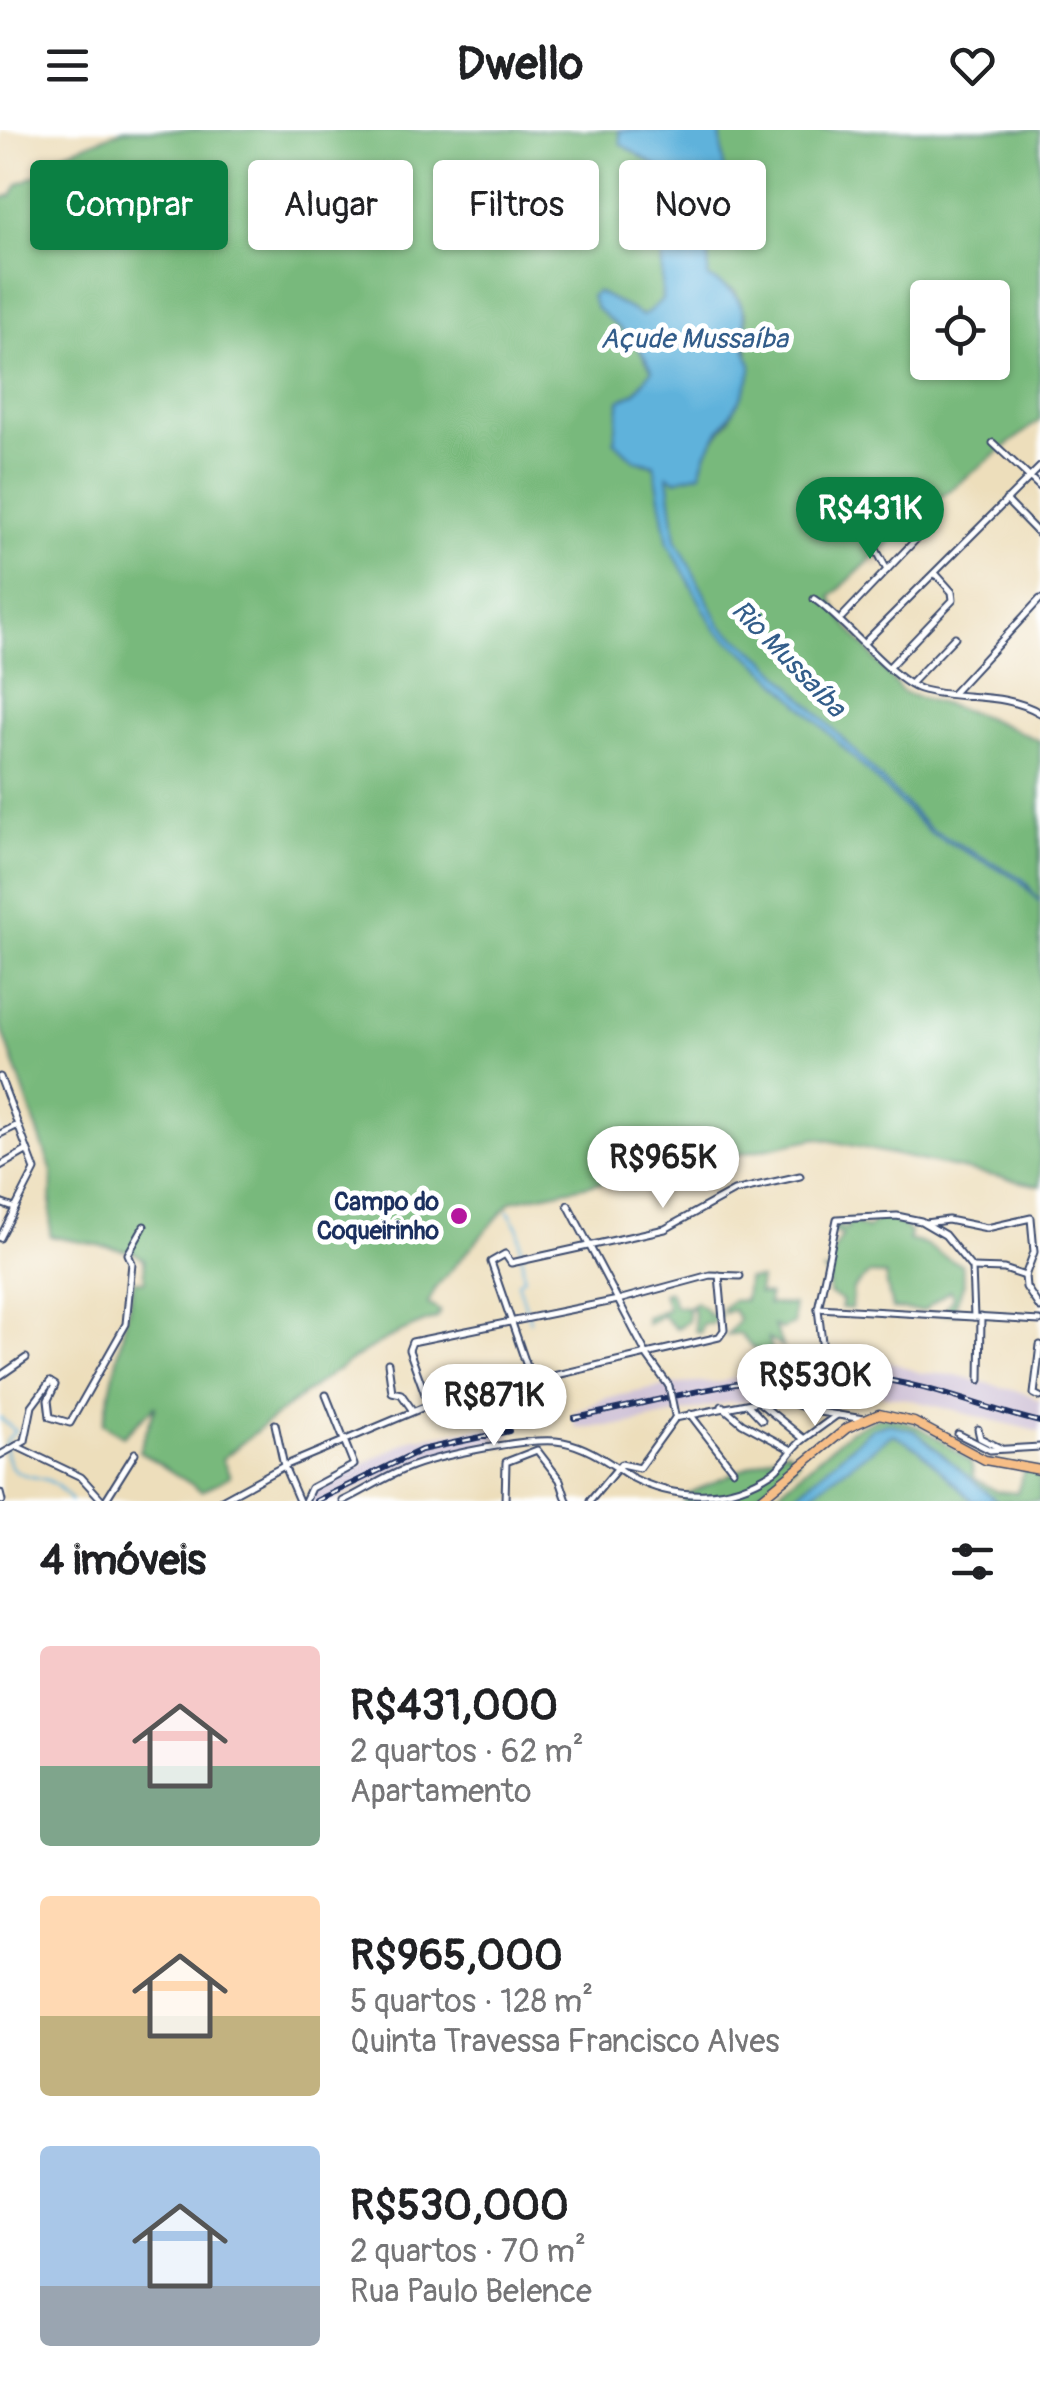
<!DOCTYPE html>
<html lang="pt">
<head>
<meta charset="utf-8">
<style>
  :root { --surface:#fff; --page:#f2f2f2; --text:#202124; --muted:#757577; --accent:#0b8043 }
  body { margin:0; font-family:Pangolin,sans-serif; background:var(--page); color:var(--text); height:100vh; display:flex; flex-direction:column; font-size:38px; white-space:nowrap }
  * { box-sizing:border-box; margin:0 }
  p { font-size:32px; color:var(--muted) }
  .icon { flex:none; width:55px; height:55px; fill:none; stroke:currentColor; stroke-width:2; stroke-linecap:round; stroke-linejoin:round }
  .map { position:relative; height:1371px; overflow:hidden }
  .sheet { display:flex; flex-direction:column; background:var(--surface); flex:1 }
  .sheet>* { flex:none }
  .guide { position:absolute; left:30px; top:30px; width:980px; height:90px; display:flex; gap:20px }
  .controls { position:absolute; left:910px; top:150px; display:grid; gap:20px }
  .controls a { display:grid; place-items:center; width:100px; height:100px; border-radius:10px; background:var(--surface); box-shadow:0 2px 8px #0004; font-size:50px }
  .price { position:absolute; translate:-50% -85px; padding:0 22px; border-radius:35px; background:#fff; color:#222; font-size:32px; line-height:65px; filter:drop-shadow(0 2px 5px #0008) }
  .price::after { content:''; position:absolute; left:50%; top:60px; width:30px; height:22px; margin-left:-15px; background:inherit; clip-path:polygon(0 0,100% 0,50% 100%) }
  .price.selected { background:var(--accent); color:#fff }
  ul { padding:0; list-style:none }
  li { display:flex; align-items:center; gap:30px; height:250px; padding:0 40px }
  li span { display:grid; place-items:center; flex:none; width:280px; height:200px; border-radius:10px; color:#555 }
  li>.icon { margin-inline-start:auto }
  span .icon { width:120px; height:120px; fill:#fffc; stroke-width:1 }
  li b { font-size:42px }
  h2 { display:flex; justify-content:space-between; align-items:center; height:120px; padding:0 40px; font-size:42px }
  .tag { padding:0 35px; border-radius:10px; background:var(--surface); box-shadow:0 2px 8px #0004; font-size:35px; line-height:90px }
  .tag.selected { background:var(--accent); color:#fff }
  header { display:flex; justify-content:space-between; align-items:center; height:130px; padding:0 40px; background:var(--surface); font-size:45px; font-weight:700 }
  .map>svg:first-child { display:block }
  .industrial { fill:#ccbed4 }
  .green { fill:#96d991; stroke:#588478; stroke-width:2.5 }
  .forest { fill:#78b97b; stroke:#4a746c; stroke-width:2.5; fill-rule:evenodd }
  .water { fill:#5fb2db; stroke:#3d709c; stroke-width:2.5 }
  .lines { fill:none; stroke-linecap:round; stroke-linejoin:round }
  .stream { stroke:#5fb2db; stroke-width:2.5 }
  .minor-casing { stroke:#3a496c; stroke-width:9 }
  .major-casing { stroke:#3a496c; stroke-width:11 }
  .minor { stroke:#fff; stroke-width:5 }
  .major { stroke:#f6be87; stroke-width:8 }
  .rail-casing { stroke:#1b2f5e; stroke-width:6 }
  .rail { stroke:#fff; stroke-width:2.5; stroke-dasharray:8; stroke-linecap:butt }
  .minor-bridge-casing { stroke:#3a496c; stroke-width:9; stroke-linecap:butt }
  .minor-bridge { stroke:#fff; stroke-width:5 }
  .poi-dot { fill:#b5179e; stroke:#fff; stroke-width:4 }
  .labels { text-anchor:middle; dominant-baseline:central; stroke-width:10; stroke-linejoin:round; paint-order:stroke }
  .poi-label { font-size:25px; font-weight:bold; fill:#1b2f5e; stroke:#fff; text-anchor:end }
  .water-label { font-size:28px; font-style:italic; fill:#335d8a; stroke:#fff }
</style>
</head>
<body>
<header><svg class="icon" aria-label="menu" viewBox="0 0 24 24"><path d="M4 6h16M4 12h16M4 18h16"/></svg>Dwello<svg class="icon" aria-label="heart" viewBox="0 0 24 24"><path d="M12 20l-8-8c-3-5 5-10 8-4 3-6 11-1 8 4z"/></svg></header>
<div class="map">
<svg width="1040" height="1371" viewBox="0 0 1040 1371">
  <rect width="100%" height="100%" fill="#fff"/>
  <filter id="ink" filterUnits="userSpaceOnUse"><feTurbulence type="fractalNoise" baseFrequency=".01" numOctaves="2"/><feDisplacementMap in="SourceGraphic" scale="20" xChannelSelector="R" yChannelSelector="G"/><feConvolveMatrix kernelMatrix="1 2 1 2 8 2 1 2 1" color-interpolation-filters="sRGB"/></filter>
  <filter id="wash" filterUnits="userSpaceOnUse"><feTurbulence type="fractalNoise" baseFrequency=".0048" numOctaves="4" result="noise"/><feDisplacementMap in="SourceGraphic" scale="40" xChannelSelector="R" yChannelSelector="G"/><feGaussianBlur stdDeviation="2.25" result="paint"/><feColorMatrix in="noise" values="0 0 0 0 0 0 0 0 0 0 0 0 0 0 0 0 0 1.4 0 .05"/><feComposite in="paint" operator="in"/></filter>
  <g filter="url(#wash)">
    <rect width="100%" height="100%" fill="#eddebb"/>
    <g class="industrial">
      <path d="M 855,1228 L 862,1240 L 888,1231 L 921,1243 L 956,1245 L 1028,1264 L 1040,1271 L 1040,1302 L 903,1268 L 869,1264 L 862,1252 L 854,1260 L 847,1254 L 829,1253 L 798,1257 L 756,1272 L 730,1272 L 625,1295 L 576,1298 L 573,1283 L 606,1268 L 677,1254 L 721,1252 L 780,1233 Z"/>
      <path d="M 481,1299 L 508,1299 L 510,1307 L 411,1334 L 333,1371 L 311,1371 L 309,1367 L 318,1357 L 415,1308 Z"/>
    </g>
    <path class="green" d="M 549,1250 L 553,1277 L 511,1282 L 507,1260 Z"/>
    <g class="forest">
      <path d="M 123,0 L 619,0 L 621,14 L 672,46 L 677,59 L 672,79 L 675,93 L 662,126 L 662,170 L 644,186 L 597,162 L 596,178 L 629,203 L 652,240 L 635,263 L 620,270 L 615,311 L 644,333 L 662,336 L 675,350 L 700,343 L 704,323 L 729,290 L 749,248 L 746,185 L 735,161 L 708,148 L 706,120 L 689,115 L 683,106 L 685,99 L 715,78 L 726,51 L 721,40 L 719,0 L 1040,0 L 1040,290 L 918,385 L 831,467 L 841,488 L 903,563 L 980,585 L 1040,611 L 1040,1056 L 817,1008 L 512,1071 L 436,1157 L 428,1174 L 440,1181 L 437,1188 C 361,1212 284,1279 222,1329 L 230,1346 L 202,1361 L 139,1321 L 156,1275 L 123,1306 L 103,1294 L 134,1151 L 145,1151 L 144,1129 L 133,1122 L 50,1106 L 52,1042 L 0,893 L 0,69 L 12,65 L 18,54 L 43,42 L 46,30 ZM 928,168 L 992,168 L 992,232 L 928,232 Z"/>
      <path d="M 878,1088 L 892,1088 L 910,1102 L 909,1110 C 932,1114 940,1128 961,1134 L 964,1153 L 954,1179 L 957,1183 L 943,1184 L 953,1167 L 950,1160 L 923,1181 L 892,1179 L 885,1145 L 869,1144 L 853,1159 L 851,1179 L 841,1178 L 843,1171 L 829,1164 L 829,1148 L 824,1141 L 832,1142 L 832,1124 L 843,1105 L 832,1102 L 834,1096 L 847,1100 L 849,1095 L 836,1093 L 850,1091 L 867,1099 Z"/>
      <path d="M 747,1149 L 760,1149 L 758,1163 L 769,1165 L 768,1174 L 793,1175 L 794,1194 L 782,1199 L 774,1196 L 783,1217 L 768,1209 L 776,1231 L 752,1217 L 739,1203 L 727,1205 L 739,1190 L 733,1180 L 724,1183 L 723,1178 L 731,1171 L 745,1170 Z"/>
      <path d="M 669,1161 L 675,1176 L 688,1177 L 696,1172 L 708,1181 L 708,1186 L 719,1180 L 720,1187 L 712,1194 L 702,1194 L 700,1203 L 695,1201 L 693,1177 L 688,1179 L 688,1191 L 676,1199 L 662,1185 L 647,1194 L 646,1187 L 668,1179 L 663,1163 Z"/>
      <path d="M 881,1286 C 915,1289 945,1312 971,1333 L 974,1348 L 996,1361 L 1017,1363 L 1024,1340 L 1040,1342 L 1040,1371 L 768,1371 L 850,1301 Z"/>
      <path d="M 786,1320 L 799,1329 L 795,1336 L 747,1371 L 684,1371 L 685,1365 Z"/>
    </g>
    <g class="water">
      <path d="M 619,0 L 720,1 L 726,59 L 697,97 L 685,99 L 683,106 L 689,115 L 709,124 L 708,148 C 741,162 747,178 745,212 C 744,222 753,230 751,241 C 743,281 706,304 701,343 L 675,350 L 668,345 L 676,409 L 721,496 L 765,529 L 930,699 L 1023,749 L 1040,772 L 1019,750 L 929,702 L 760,535 L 715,499 L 668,413 L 654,334 L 634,330 L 614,311 L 620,270 L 635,263 L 652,240 L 636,212 L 596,178 L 591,166 L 597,162 L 643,186 L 662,170 L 662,126 L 675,93 L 672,72 L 677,59 L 672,46 L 621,14 Z"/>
      <path d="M 888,1293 L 915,1301 L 997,1371 L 973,1371 L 920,1320 L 893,1304 L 801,1371 L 789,1371 L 872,1298 Z"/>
    </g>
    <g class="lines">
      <g class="stream">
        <path d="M 508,1081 L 519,1099 L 524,1147 L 518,1152 L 530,1191"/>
        <path d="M 535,1254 L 544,1277"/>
        <path d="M 0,1288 L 15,1301 L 5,1312 C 7,1348 22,1343 47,1350 C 57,1353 65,1364 71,1371"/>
      </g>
    </g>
  </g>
  <g filter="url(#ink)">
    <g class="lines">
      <defs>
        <g id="minor">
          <path d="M 993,313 L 1040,357"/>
          <path d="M 1006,370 L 1040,405"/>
          <path d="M 887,440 L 871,410 L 887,388"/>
          <path d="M 814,469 C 843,488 893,551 920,559 C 959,571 1004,561 1040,583"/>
          <path d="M 842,487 L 924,401"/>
          <path d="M 866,511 L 1040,337"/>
          <path d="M 890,536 L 953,470 L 952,462 L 935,443"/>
          <path d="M 910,554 L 955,507"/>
          <path d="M 953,563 L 1040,469"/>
          <path d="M 0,947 L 35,1040 L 0,1108"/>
          <path d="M 0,1004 L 16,996"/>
          <path d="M 0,1036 L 26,1021"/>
          <path d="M 0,1073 L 14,1078"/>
          <path d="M 568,1075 L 648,1227 L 669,1256"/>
          <path d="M 925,1093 L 948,1090 L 987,1098 L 1031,1088 L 1034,1122 L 1025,1146"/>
          <path d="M 972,1138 L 1004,1139 L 1025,1146"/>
          <path d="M 1025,1146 L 1026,1157 L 1040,1178"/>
          <path d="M 818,1178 L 1040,1191"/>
          <path d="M 1040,1215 L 1034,1264 L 1040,1267"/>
          <path d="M 824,1228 L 818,1179 L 837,1089 L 897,1086 L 921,1091 L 945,1105 L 972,1138 L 974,1187"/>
          <path d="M 388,1233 L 392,1262 L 401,1264 L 413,1281"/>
          <path d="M 0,1246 L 26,1228"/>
          <path d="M 980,1250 L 981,1187"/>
          <path d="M 532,1251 L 491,1132 L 505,1124 L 511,1133 L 665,1099 L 734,1061 L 800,1046"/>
          <path d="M 50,1252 L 55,1255 L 48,1270 L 50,1287 L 70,1293 L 126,1194 L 132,1133 L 128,1124 L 144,1096"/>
          <path d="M 503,1257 L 509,1281 L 519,1286 L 555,1277 L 550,1249"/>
          <path d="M 480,1262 L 485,1291"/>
          <path d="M 761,1274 L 804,1309 L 837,1285"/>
          <path d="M 429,1275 L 409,1220 L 412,1212 L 618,1170 L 710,1145 L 740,1146"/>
          <path d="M 748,1275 L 762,1290"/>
          <path d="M 722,1276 L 742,1293 L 790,1319"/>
          <path d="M 690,1284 L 733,1340"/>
          <path d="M 675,1288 L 776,1268 L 819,1282 L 864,1289"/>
          <path d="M 275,1294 L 284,1336 L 299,1371"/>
          <path d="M 978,1299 L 980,1308 L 1000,1318"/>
          <path d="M 958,1304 L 990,1320 L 1040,1317"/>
          <path d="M 16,1316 L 81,1347 L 103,1371"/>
          <path d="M 0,1325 L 25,1311 L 32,1276 L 50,1252"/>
          <path d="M 0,1363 L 2,1371"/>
          <path d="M 105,1371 L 135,1323"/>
          <path d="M 220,1371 L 284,1336 L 429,1275 L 719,1207 L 724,1200 L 719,1145"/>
          <path d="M 305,1371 L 311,1358 L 354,1335 L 326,1265"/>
          <path d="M 343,1371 C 364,1361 383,1348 405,1339 C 435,1326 531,1306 563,1312 C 589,1317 609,1333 631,1347 C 677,1371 730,1371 774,1341 C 787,1331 790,1320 804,1309"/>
          <path d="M 505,1371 L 506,1332 L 537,1320 L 560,1350 L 567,1371"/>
          <path d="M 590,1371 L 621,1334 L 639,1338 L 675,1288"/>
        </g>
        <path id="major" d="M 758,1371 L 847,1298 L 879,1284 L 914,1292 L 985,1330 L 1040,1340"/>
      </defs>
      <use href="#minor" class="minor-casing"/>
      <use href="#major" class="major-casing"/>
      <use href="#minor" class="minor"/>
      <use href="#major" class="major"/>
      <defs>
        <g id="rail">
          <path d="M 574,1288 C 666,1270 766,1238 862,1247 C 923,1252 981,1278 1040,1292"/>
          <path d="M 316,1371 L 421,1320 L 509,1301"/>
        </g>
      </defs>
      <use href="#rail" class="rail-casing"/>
      <use href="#rail" class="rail"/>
      <defs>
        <path id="minor-bridge" d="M 669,1256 L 675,1285"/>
      </defs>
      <use href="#minor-bridge" class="minor-bridge-casing"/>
      <use href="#minor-bridge" class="minor-bridge"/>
    </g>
  </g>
  <circle class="poi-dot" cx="459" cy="1086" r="10"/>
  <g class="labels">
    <g class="poi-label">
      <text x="439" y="1072">Campo do<tspan x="439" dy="29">Coqueirinho</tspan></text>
    </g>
    <g class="water-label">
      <text x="694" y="209">Açude Mussaíba</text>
      <text transform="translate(788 529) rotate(46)">Rio Mussaíba</text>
    </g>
  </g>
</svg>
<div class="controls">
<a><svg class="icon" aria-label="locate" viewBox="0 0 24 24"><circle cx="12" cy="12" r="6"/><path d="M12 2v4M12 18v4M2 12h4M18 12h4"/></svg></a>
</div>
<b class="price selected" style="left:870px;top:432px">R$431K</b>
<b class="price" style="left:663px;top:1081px">R$965K</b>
<b class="price" style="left:815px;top:1299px">R$530K</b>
<b class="price" style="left:494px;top:1319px">R$871K</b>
<div class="guide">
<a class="tag selected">Comprar</a>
<a class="tag">Alugar</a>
<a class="tag">Filtros</a>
<a class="tag">Novo</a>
</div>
</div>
<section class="sheet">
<h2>4 imóveis<svg class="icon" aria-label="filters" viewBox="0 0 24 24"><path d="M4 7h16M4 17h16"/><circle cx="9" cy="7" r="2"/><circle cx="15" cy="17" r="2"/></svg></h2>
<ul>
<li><span style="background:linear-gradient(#f6c9c9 60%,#7fa58c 0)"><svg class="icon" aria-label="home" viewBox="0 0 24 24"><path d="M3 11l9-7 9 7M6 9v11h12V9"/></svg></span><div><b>R$431,000</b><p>2 quartos · 62 m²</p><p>Apartamento</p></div></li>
<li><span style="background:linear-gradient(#ffd9b3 60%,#c2b280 0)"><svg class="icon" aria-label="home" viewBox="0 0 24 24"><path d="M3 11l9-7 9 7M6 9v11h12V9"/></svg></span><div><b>R$965,000</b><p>5 quartos · 128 m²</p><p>Quinta Travessa Francisco Alves</p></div></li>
<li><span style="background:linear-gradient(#a9c7e8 70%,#9aa5b1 0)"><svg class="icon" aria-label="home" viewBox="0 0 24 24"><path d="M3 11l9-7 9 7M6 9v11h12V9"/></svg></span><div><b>R$530,000</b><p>2 quartos · 70 m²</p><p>Rua Paulo Belence</p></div></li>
</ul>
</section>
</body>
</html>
